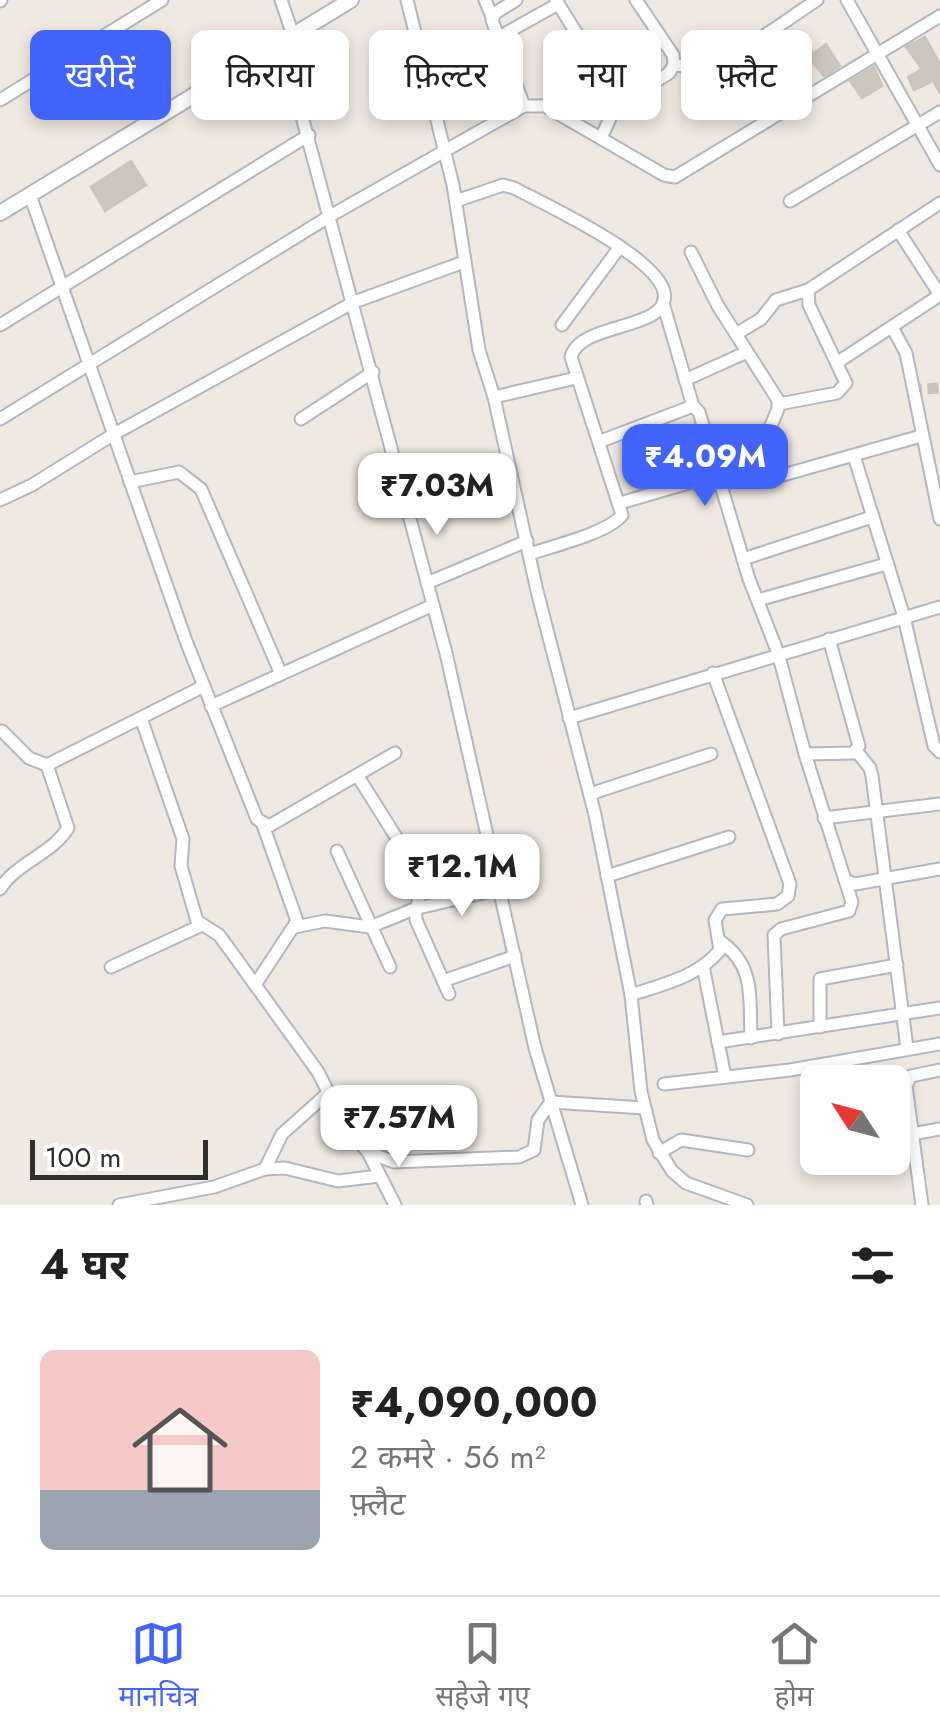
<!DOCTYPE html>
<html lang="hi">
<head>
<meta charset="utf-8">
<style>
  :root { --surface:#fff; --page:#f6f6f6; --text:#222; --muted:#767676; --line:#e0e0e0; --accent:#4264fb }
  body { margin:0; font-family:Jost,"Noto Sans Devanagari",sans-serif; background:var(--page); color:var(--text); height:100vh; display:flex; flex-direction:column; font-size:38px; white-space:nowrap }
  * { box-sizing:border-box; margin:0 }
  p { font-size:32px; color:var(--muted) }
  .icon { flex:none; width:55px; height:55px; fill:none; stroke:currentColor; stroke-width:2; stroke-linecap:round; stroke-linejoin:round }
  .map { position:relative; height:1205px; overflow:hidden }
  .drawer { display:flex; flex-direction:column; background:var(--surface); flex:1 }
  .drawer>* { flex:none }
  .guide { position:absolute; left:30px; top:30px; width:880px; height:90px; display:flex; gap:20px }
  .needle { width:65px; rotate:306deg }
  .fabs { position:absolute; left:800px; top:1065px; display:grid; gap:20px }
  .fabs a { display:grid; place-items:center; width:110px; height:110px; border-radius:15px; background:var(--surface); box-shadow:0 5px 15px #0003; font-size:50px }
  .scale { position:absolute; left:30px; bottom:25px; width:178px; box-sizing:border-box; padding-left:10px; border:5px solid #2e2e2e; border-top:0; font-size:28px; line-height:35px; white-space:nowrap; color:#2e2e2e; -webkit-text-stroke:8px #fff; paint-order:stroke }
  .price { position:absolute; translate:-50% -85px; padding:0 22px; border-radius:20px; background:#fff; color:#222; font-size:32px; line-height:65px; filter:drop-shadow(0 2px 5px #0008) }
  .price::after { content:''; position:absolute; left:50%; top:60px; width:30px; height:22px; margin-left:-15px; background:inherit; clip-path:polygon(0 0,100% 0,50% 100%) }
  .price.selected { background:var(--accent); color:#fff }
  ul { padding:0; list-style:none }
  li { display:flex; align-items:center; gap:30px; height:250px; padding:0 40px }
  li+li { border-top:2px solid var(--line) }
  li span { display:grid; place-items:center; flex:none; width:280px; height:200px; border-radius:15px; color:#555 }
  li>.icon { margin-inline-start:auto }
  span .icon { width:120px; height:120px; fill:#fffc; stroke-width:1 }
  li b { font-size:42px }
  h2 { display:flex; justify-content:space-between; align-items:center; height:120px; padding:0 40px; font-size:42px }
  .tag { padding:0 35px; border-radius:15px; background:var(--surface); box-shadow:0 5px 15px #0003; font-size:35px; line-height:90px }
  .tag.selected { background:var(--accent); color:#fff }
  .tab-bar { display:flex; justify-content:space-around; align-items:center; height:140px; border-top:2px solid var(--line); background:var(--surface); font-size:28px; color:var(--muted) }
  .tab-bar a { display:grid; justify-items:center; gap:5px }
  .tab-bar .selected { color:var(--accent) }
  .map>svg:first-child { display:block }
  .building { fill:#cbc7bf; stroke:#cbc5ba; stroke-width:2.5 }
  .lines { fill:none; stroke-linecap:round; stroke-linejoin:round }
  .minor-tunnel { stroke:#c8c4bd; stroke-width:11; stroke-dasharray:11 5.5; stroke-linecap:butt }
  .minor-casing { stroke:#b4b7c1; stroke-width:15 }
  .tertiary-casing { stroke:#b4b7c1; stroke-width:18 }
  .minor { stroke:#fff; stroke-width:11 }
  .tertiary { stroke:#fff; stroke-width:14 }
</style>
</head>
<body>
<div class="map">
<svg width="940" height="1205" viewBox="0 0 940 1205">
  <rect width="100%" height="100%" fill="#efe9e1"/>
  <g class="building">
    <path d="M 803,33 L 813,54 L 826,44 L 840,66 L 824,76 L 794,38 Z"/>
    <path d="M 925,37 L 940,64 L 940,93 L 933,81 L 914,90 L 908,77 L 922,69 L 906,47 Z"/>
    <path d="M 874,67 L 882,86 L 862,98 L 850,81 Z"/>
    <path d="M 131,161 L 146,185 L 105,211 L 91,187 Z"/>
  </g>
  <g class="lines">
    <path class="minor-tunnel" d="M 911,390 L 940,388"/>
    <defs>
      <g id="minor">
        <path d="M 281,0 L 293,35"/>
        <path d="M 407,0 L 453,185 L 479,350 L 494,397 L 537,591 L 595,815 L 631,995 L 641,1091 L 653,1140 L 672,1171 L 686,1183 L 747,1205"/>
        <path d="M 485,0 L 492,17"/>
        <path d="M 516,0 L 495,13 L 492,20 L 524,106"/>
        <path d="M 556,0 L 618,101 L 625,101 L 669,73 L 674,65 L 673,55 L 636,0"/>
        <path d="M 847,0 L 940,165"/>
        <path d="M 0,1 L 1,0"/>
        <path d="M 499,37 L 558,4"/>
        <path d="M 282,42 L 446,653 L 535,1048 L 582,1205"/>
        <path d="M 674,65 C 725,72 776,26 817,0"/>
        <path d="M 0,100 L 162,0"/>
        <path d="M 601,138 L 618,101"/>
        <path d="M 30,195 L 186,641 L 257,819 L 269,826 L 395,753"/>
        <path d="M 456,201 L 503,185 L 514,188 C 546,205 656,256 664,292 C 672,331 580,321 571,357 L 622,515 C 608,533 553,546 529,554"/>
        <path d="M 790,201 L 940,112"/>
        <path d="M 691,252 L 718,306 L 778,400 L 778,409 L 767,435 L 783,475 L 921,436"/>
        <path d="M 663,303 L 693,406"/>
        <path d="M 0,325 L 309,135"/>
        <path d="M 562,325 L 619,248"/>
        <path d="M 892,327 L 906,353 L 940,519"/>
        <path d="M 736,334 L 761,319 L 776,300 L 808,290"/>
        <path d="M 838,362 L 940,295 L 898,230"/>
        <path d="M 685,380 L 747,352"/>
        <path d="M 494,397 L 576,378"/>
        <path d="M 779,404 L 837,393 L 846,383 L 809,305 L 808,290 L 940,203"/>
        <path d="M 0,419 L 330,216 L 524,106 L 545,106 L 664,175 L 675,177 L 940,16"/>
        <path d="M 301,419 L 373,372"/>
        <path d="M 601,441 L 693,406 L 699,412 L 749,579 L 778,653 L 805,754 L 852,902 L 849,911 L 781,929 L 774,935 L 778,1034"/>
        <path d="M 854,456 L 904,617 L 934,746 L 940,752"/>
        <path d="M 130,482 L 179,472 L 201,489 L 281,674"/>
        <path d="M 0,500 L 32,485 L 114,434 L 354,302 L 464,262"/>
        <path d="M 620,503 L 716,475"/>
        <path d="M 743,559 L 872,517"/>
        <path d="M 427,583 L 527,541"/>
        <path d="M 758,600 L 886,564"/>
        <path d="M 211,706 L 433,605"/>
        <path d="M 141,718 L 183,839 L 181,866 L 197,921 L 219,935 L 235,957 L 318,1072 L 346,1127 L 368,1152 L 394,1162 L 519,1157 L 534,1150 L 538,1120 L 551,1102 L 644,1108"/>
        <path d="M 569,718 L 940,607"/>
        <path d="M 2,731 L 29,758 L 47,765 L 204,686"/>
        <path d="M 857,752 L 870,768 L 872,776 L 907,1048"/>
        <path d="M 805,754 L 853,753 L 859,746 L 829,639"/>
        <path d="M 357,775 L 420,875 C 426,892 413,903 416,920 L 449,994"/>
        <path d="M 590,794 L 711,754"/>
        <path d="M 824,818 L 940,804"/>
        <path d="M 337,851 L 390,967"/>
        <path d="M 607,876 L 729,837"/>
        <path d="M 845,880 L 855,884 L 940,869"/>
        <path d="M 0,889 C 17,862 51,855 68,828 L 47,765"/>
        <path d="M 295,927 L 325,921 L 370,927 L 414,909 L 500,889"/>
        <path d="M 720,941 C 756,966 749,998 751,1038"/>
        <path d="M 703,966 L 725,1077"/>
        <path d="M 111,967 L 202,925"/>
        <path d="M 443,981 L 515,956"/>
        <path d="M 255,985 L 297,921 L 263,825"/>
        <path d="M 631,995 C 663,984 698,977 720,950 L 715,920 L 722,909 L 777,904 L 788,896 L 790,884 L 713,673"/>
        <path d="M 820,1027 L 820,979 L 897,965"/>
        <path d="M 718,1042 L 940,1008"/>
        <path d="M 664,1084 L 790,1070 L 940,1044"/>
        <path d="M 912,1134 L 940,1129"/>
        <path d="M 368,1152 L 395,1205"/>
        <path d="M 659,1153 L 681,1140 L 748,1150"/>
        <path d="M 265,1169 L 282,1134 L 329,1092"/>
        <path d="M 646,1201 L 647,1205"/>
        <path d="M 119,1205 L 214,1187 L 265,1169 L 285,1168 L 338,1181 L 379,1176"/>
        <path d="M 922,1205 L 906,1086 L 911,1076 L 940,1070"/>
      </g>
      <path id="tertiary" d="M 0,213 L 351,0"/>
    </defs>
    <use href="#minor" class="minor-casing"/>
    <use href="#tertiary" class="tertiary-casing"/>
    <use href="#minor" class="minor"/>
    <use href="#tertiary" class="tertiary"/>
  </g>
</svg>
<div class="fabs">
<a><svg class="needle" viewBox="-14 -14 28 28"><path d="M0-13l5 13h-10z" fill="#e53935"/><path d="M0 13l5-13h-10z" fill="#767676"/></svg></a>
</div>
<div class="scale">100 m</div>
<b class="price selected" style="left:705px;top:509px">₹4.09M</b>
<b class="price" style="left:437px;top:538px">₹7.03M</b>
<b class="price" style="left:462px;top:919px">₹12.1M</b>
<b class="price" style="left:399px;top:1170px">₹7.57M</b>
<div class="guide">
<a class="tag selected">खरीदें</a>
<a class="tag">किराया</a>
<a class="tag">फ़िल्टर</a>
<a class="tag">नया</a>
<a class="tag">फ़्लैट</a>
</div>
</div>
<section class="drawer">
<h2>4 घर<svg class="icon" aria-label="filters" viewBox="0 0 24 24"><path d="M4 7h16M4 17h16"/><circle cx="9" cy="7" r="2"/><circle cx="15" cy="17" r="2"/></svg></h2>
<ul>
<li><span style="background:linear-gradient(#f6c9c9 70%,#9aa5b1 0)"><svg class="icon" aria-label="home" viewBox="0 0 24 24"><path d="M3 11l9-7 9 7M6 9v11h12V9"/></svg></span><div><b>₹4,090,000</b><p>2 कमरे · 56 m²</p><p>फ़्लैट</p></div></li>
</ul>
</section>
<nav class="tab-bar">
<a class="selected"><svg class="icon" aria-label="map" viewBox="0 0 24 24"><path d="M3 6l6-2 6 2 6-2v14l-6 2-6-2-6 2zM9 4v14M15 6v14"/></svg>मानचित्र</a>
<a><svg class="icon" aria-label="saved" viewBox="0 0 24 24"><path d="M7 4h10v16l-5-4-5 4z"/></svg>सहेजे गए</a>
<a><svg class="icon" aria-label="home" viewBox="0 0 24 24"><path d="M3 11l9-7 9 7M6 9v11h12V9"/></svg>होम</a>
</nav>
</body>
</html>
